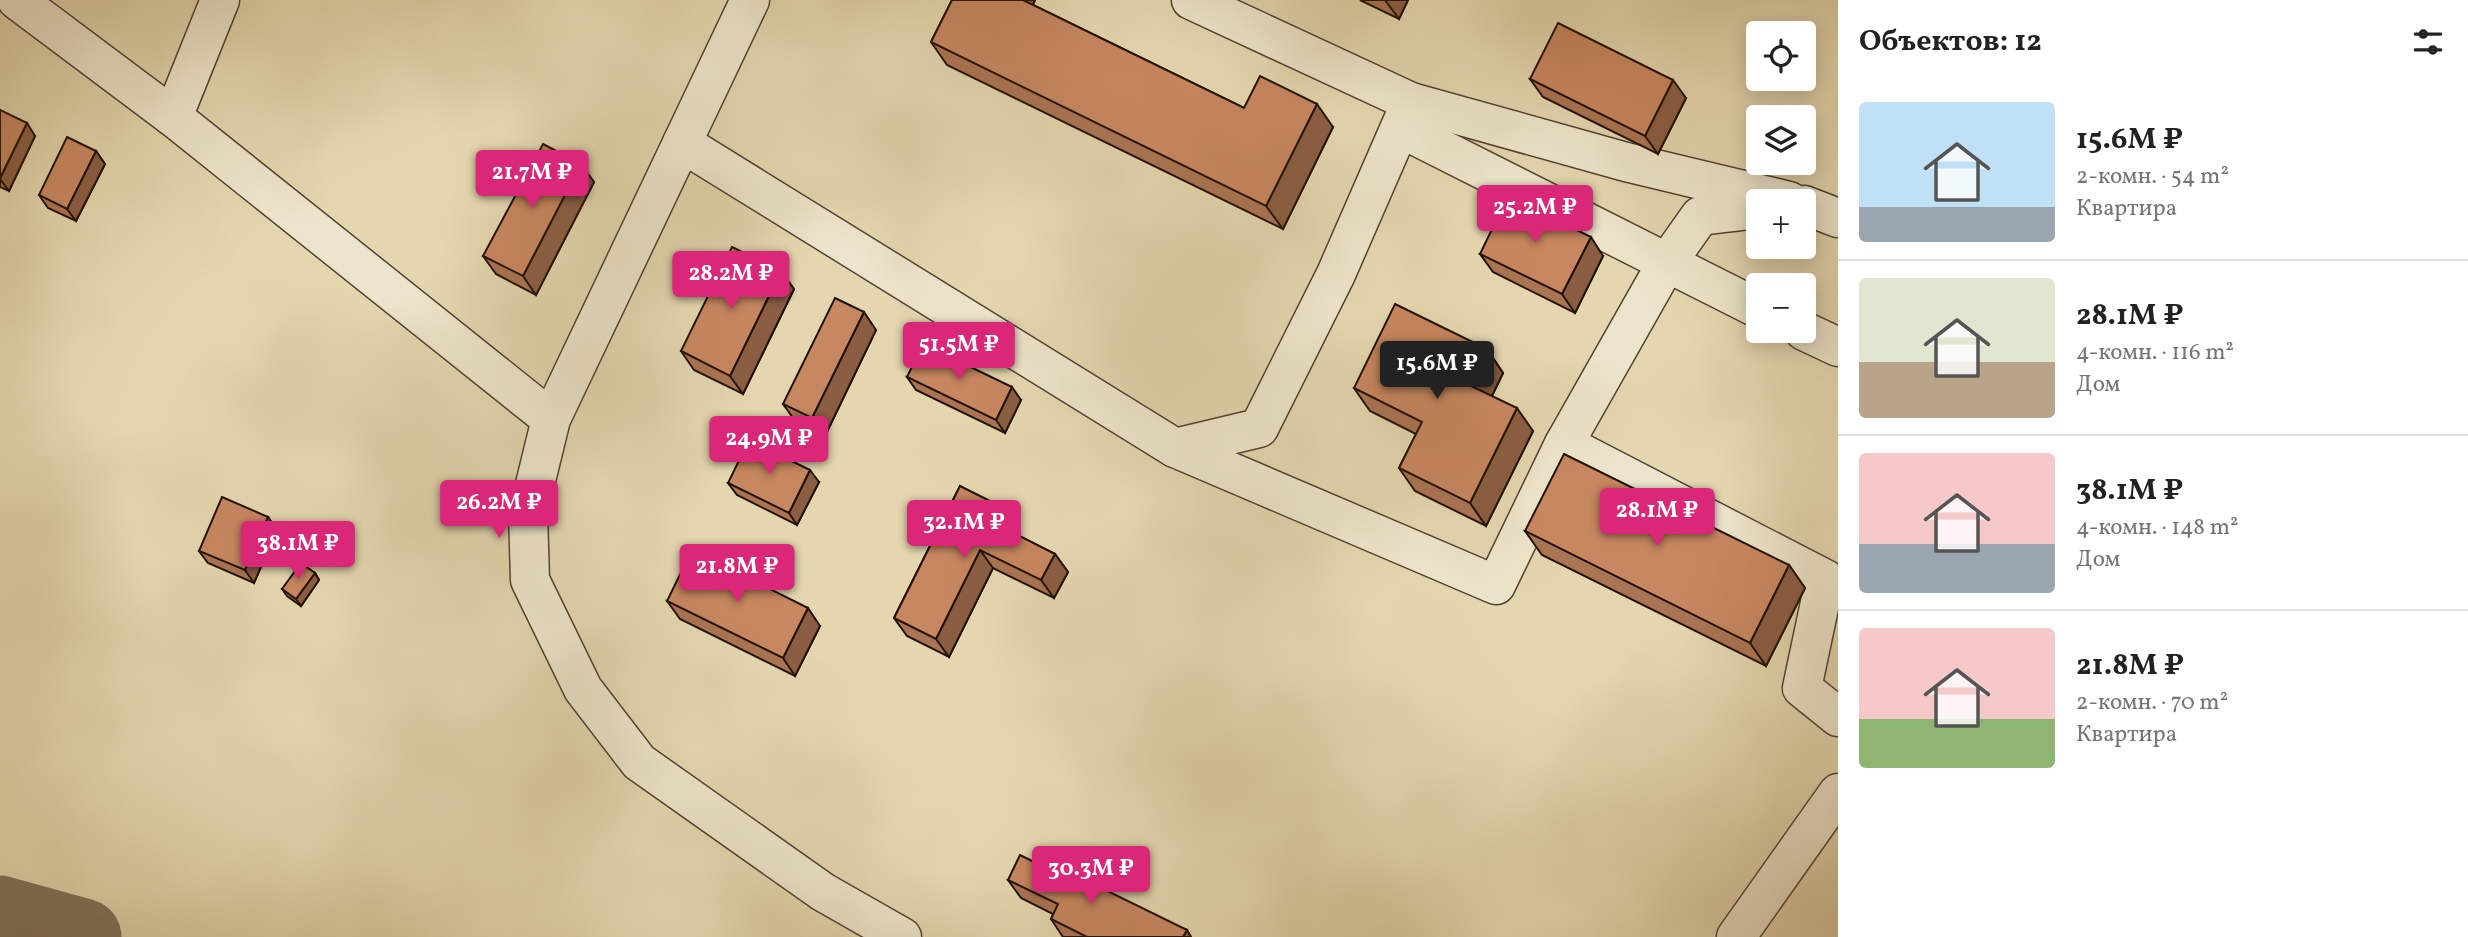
<!DOCTYPE html>
<html lang="ru">
<head>
<meta charset="utf-8">
<style>
  :root { --surface:#fff; --page:#f6f6f6; --text:#222; --muted:#767676; --line:#e0e0e0; --accent:#db2777 }
  body { margin:0; font-family:Vollkorn,serif; background:var(--page); color:var(--text); height:100vh; display:flex; flex-direction:column; font-size:26px; white-space:nowrap }
  * { box-sizing:border-box; margin:0 }
  p { font-size:23px; color:var(--muted) }
  .icon { flex:none; width:38px; height:38px; fill:none; stroke:currentColor; stroke-width:2; stroke-linecap:round; stroke-linejoin:round }
  .map { position:relative; flex:1; overflow:hidden }
  .drawer { display:flex; flex-direction:column; background:var(--surface); width:630px }
  .drawer>* { flex:none }
  .fabs { position:absolute; left:1746px; top:21px; display:grid; gap:14px }
  .fabs a { display:grid; place-items:center; width:70px; height:70px; border-radius:7px; background:var(--surface); box-shadow:0 4px 18px #0003; font-size:35px }
  .price { position:absolute; translate:-50% -60px; padding:0 16px; border-radius:7px; background:var(--accent); color:#fff; font-size:23px; line-height:46px; filter:drop-shadow(0 2px 4px #0008) }
  .price::after { content:''; position:absolute; left:50%; top:42px; width:21px; height:16px; margin-left:-10px; background:inherit; clip-path:polygon(0 0,100% 0,50% 100%) }
  .price.selected { background:#222; color:#fff }
  ul { padding:0; list-style:none }
  li { display:flex; align-items:center; gap:21px; height:175px; padding:0 21px }
  li+li { border-top:2px solid var(--line) }
  li span { display:grid; place-items:center; flex:none; width:196px; height:140px; border-radius:7px; color:#555 }
  li>.icon { margin-inline-start:auto }
  span .icon { width:84px; height:84px; fill:#fffc; stroke-width:1 }
  li b { font-size:30px }
  h2 { display:flex; justify-content:space-between; align-items:center; height:84px; padding:0 21px; font-size:30px }
  main { display:flex; flex:1; min-height:0 }
  .map>svg:first-child { display:block }
  .lines { fill:none; stroke-linecap:round; stroke-linejoin:round }
  .taxiway { stroke:#83745d; stroke-width:77 }
  .minor-casing { stroke:#524334; stroke-width:41 }
  .minor { stroke:#ede5cb; stroke-width:38 }
  .wall { fill:#ab7453; stroke:#22120b; stroke-width:2 }
  .shaded-wall { fill:#8b5e43; stroke:#22120b; stroke-width:2 }
  .building { fill:#c78760; stroke:#22120b; stroke-width:2 }
</style>
</head>
<body>
<main>
<div class="map">
<svg width="1838" height="937" viewBox="0 0 1838 937">
  <rect width="100%" height="100%" fill="#e4d7af"/>
  <filter id="stains"><feTurbulence type="fractalNoise" baseFrequency=".00286" numOctaves="4"/><feColorMatrix values="0 0 0 0 .2 0 0 0 0 .09 0 0 0 0 .02 0 0 0 .5 -.17"/></filter>
  <radialGradient id="worn" r=".72"><stop offset=".6" stop-color="#630" stop-opacity="0"/><stop offset="1" stop-color="#630" stop-opacity=".3"/></radialGradient>
  <g class="lines">
    <path class="taxiway" d="M 0,914 L 83,937"/>
    <defs>
      <g id="minor">
        <path d="M 17,0 L 173,117 L 551,419"/>
        <path d="M 750,0 L 551,419 L 528,513 L 530,580 L 583,689 L 639,762 L 823,892 L 902,937"/>
        <path d="M 1191,0 L 1411,102 L 1626,162 L 1789,201"/>
        <path d="M 173,117 L 220,0"/>
        <path d="M 1400,128 L 1759,309"/>
        <path d="M 682,143 L 1175,448 L 1259,428 L 1336,274 L 1411,102"/>
        <path d="M 1804,205 L 1838,218"/>
        <path d="M 1804,331 L 1838,347"/>
        <path d="M 1564,444 L 1666,264 L 1700,216 L 1759,209"/>
        <path d="M 1175,448 L 1496,585 L 1564,444 L 1825,579 L 1802,688 L 1838,717"/>
        <path d="M 1736,937 L 1838,793"/>
      </g>
    </defs>
    <use href="#minor" class="minor-casing"/>
    <use href="#minor" class="minor"/>
  </g>
  <g class="wall">
    <path d="M 952,0 L 1035,0 L 1033,5 L 1244,108 L 1333,127 L 1283,229 L 947,65 L 931,42 Z"/>
    <path d="M 1360,0 L 1408,0 L 1399,19 Z"/>
    <path d="M 1530,79 L 1686,98 L 1658,154 L 1543,97 Z"/>
    <path d="M 0,110 L 35,136 L 9,191 L 0,187 Z"/>
    <path d="M 96,151 L 105,164 L 76,221 L 48,208 L 39,195 Z"/>
    <path d="M 581,164 L 594,182 L 536,295 L 496,274 L 483,256 Z"/>
    <path d="M 1480,254 L 1603,256 L 1575,313 L 1493,272 Z"/>
    <path d="M 781,271 L 794,289 L 743,394 L 694,370 L 681,351 Z"/>
    <path d="M 876,330 L 825,436 L 796,422 L 783,404 Z"/>
    <path d="M 1487,349 L 1503,373 L 1492,396 L 1533,431 L 1486,526 L 1415,491 L 1399,468 L 1416,434 L 1370,411 L 1354,388 Z"/>
    <path d="M 907,377 L 1021,400 L 1005,433 L 916,390 Z"/>
    <path d="M 819,482 L 797,525 L 737,495 L 728,483 Z"/>
    <path d="M 960,486 L 1015,525 L 1011,532 L 1055,554 L 1068,572 L 1054,598 L 993,568 L 949,657 L 907,636 L 894,618 Z"/>
    <path d="M 268,517 L 277,530 L 254,583 L 208,563 L 199,551 Z"/>
    <path d="M 1525,531 L 1789,565 L 1805,588 L 1766,666 L 1542,555 Z"/>
    <path d="M 315,573 L 319,580 L 301,606 L 287,596 L 282,589 Z"/>
    <path d="M 667,601 L 820,626 L 795,676 L 680,619 Z"/>
    <path d="M 1008,880 L 1070,880 L 1187,930 L 1191,937 L 1063,937 L 1051,919 L 1053,914 L 1021,898 Z"/>
  </g>
  <g class="shaded-wall">
    <path d="M 1015,0 L 1035,0 L 1027,17 Z"/>
    <path d="M 1385,0 L 1408,0 L 1399,19 Z"/>
    <path d="M 1673,80 L 1686,98 L 1658,154 L 1645,136 Z"/>
    <path d="M 1317,104 L 1333,127 L 1283,229 L 1266,206 Z"/>
    <path d="M 27,123 L 35,136 L 9,191 L 0,179 Z"/>
    <path d="M 96,151 L 105,164 L 76,221 L 67,209 Z"/>
    <path d="M 581,164 L 594,182 L 536,295 L 523,276 Z"/>
    <path d="M 1591,237 L 1603,256 L 1575,313 L 1562,294 Z"/>
    <path d="M 781,271 L 794,289 L 743,394 L 730,376 Z"/>
    <path d="M 864,312 L 876,330 L 825,436 L 812,418 Z"/>
    <path d="M 1487,349 L 1503,373 L 1486,408 L 1469,385 Z"/>
    <path d="M 1012,387 L 1021,400 L 1005,433 L 996,420 Z"/>
    <path d="M 1517,408 L 1533,431 L 1486,526 L 1470,503 Z"/>
    <path d="M 810,470 L 819,482 L 797,525 L 789,513 Z"/>
    <path d="M 1002,507 L 1015,525 L 1006,542 L 994,523 Z"/>
    <path d="M 268,517 L 277,530 L 254,583 L 245,570 Z"/>
    <path d="M 980,550 L 993,568 L 949,657 L 936,639 Z"/>
    <path d="M 1055,554 L 1068,572 L 1054,598 L 1041,580 Z"/>
    <path d="M 1789,565 L 1805,588 L 1766,666 L 1750,643 Z"/>
    <path d="M 315,573 L 319,580 L 301,606 L 296,599 Z"/>
    <path d="M 808,608 L 820,626 L 795,676 L 783,658 Z"/>
    <path d="M 1187,930 L 1191,937 L 1183,937 Z"/>
  </g>
  <g class="building">
    <path d="M 952,0 L 1023,0 L 1244,108 L 1260,76 L 1317,104 L 1266,206 L 931,42 Z"/>
    <path d="M 1558,23 L 1673,80 L 1645,136 L 1530,79 Z"/>
    <path d="M 0,110 L 27,123 L 0,178 Z"/>
    <path d="M 67,137 L 96,151 L 67,209 L 39,195 Z"/>
    <path d="M 543,144 L 581,164 L 523,276 L 483,256 Z"/>
    <path d="M 1508,196 L 1591,237 L 1562,294 L 1480,254 Z"/>
    <path d="M 732,247 L 781,271 L 730,376 L 681,351 Z"/>
    <path d="M 835,298 L 864,312 L 812,418 L 783,404 Z"/>
    <path d="M 1395,304 L 1487,349 L 1469,385 L 1517,408 L 1470,503 L 1399,468 L 1422,422 L 1354,388 Z"/>
    <path d="M 923,344 L 1012,387 L 996,420 L 907,377 Z"/>
    <path d="M 749,440 L 810,470 L 789,513 L 728,483 Z"/>
    <path d="M 1564,454 L 1789,565 L 1750,643 L 1525,531 Z"/>
    <path d="M 960,486 L 1002,507 L 994,523 L 1055,554 L 1041,580 L 980,550 L 936,639 L 894,618 Z"/>
    <path d="M 222,497 L 268,517 L 245,570 L 199,551 Z"/>
    <path d="M 692,550 L 808,608 L 783,658 L 667,601 Z"/>
    <path d="M 301,563 L 315,573 L 296,599 L 282,589 Z"/>
    <path d="M 1020,855 L 1070,880 L 1073,874 L 1187,930 L 1183,937 L 1087,937 L 1051,919 L 1058,904 L 1008,880 Z"/>
  </g>
  <rect width="100%" height="100%" filter="url(#stains)"/>
  <rect width="100%" height="100%" fill="url(#worn)"/>
</svg>
<div class="fabs">
<a><svg class="icon" aria-label="locate" viewBox="0 0 24 24"><circle cx="12" cy="12" r="6"/><path d="M12 2v4M12 18v4M2 12h4M18 12h4"/></svg></a>
<a><svg class="icon" aria-label="layers" viewBox="0 0 24 24"><path d="M12 4l9 5-9 5-9-5zM3 14l9 5 9-5"/></svg></a>
<a>+</a>
<a>−</a>
</div>
<b class="price" style="left:532px;top:210px">21.7M ₽</b>
<b class="price" style="left:1535px;top:245px">25.2M ₽</b>
<b class="price" style="left:731px;top:311px">28.2M ₽</b>
<b class="price" style="left:959px;top:382px">51.5M ₽</b>
<b class="price selected" style="left:1437px;top:401px">15.6M ₽</b>
<b class="price" style="left:769px;top:476px">24.9M ₽</b>
<b class="price" style="left:499px;top:540px">26.2M ₽</b>
<b class="price" style="left:1657px;top:548px">28.1M ₽</b>
<b class="price" style="left:964px;top:560px">32.1M ₽</b>
<b class="price" style="left:298px;top:581px">38.1M ₽</b>
<b class="price" style="left:737px;top:604px">21.8M ₽</b>
<b class="price" style="left:1091px;top:906px">30.3M ₽</b>
</div>
<section class="drawer">
<h2>Объектов: 12<svg class="icon" aria-label="filters" viewBox="0 0 24 24"><path d="M4 7h16M4 17h16"/><circle cx="9" cy="7" r="2"/><circle cx="15" cy="17" r="2"/></svg></h2>
<ul>
<li><span style="background:linear-gradient(#bfe0f5 75%,#9aa5b1 0)"><svg class="icon" aria-label="home" viewBox="0 0 24 24"><path d="M3 11l9-7 9 7M6 9v11h12V9"/></svg></span><div><b>15.6M ₽</b><p>2-комн. · 54 m²</p><p>Квартира</p></div></li>
<li><span style="background:linear-gradient(#dfe7d0 60%,#b9a48a 0)"><svg class="icon" aria-label="home" viewBox="0 0 24 24"><path d="M3 11l9-7 9 7M6 9v11h12V9"/></svg></span><div><b>28.1M ₽</b><p>4-комн. · 116 m²</p><p>Дом</p></div></li>
<li><span style="background:linear-gradient(#f6c9c9 65%,#9aa5b1 0)"><svg class="icon" aria-label="home" viewBox="0 0 24 24"><path d="M3 11l9-7 9 7M6 9v11h12V9"/></svg></span><div><b>38.1M ₽</b><p>4-комн. · 148 m²</p><p>Дом</p></div></li>
<li><span style="background:linear-gradient(#f6c9c9 65%,#8fb573 0)"><svg class="icon" aria-label="home" viewBox="0 0 24 24"><path d="M3 11l9-7 9 7M6 9v11h12V9"/></svg></span><div><b>21.8M ₽</b><p>2-комн. · 70 m²</p><p>Квартира</p></div></li>
</ul>
</section>
</main>
</body>
</html>
